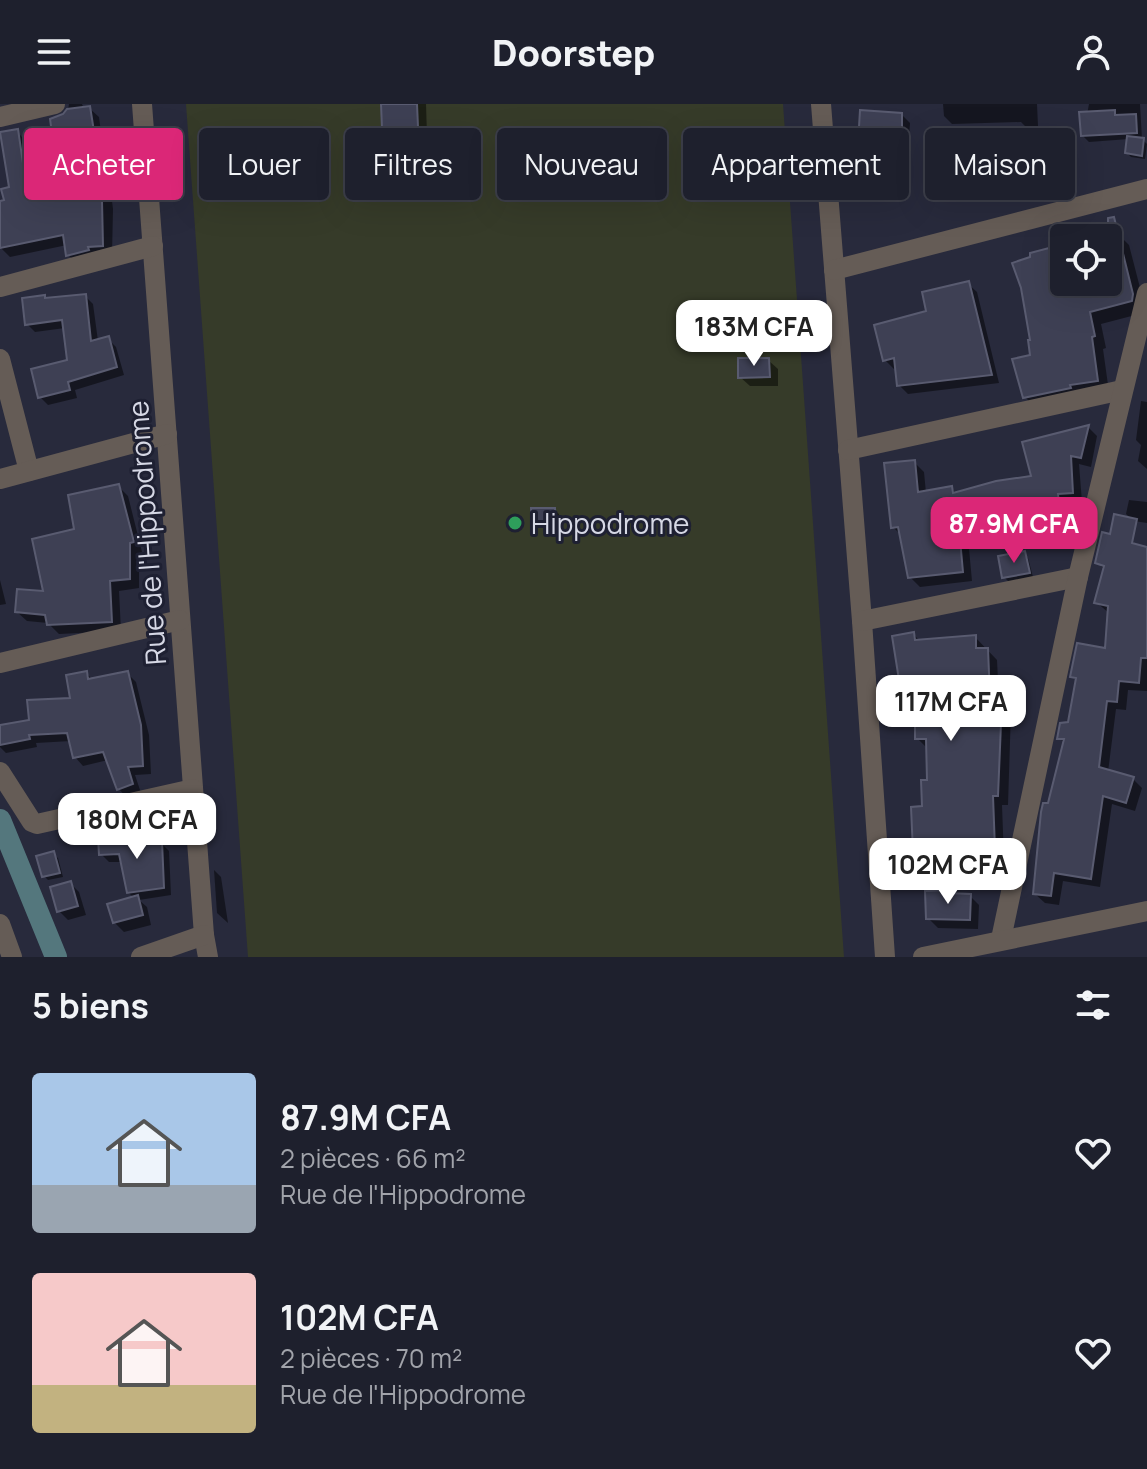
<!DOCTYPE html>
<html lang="fr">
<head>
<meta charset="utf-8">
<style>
  :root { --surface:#1e202d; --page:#2b2d39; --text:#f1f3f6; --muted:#a1a3aa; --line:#3c3e49; --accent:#db2777 }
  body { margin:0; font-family:Manrope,sans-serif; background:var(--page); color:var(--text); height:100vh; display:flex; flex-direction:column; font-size:30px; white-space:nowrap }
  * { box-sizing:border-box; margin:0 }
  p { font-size:26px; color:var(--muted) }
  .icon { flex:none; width:44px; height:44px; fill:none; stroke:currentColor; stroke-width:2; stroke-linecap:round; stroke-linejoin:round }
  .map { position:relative; height:853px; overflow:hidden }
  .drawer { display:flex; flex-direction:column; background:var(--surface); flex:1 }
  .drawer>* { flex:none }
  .hud { position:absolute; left:24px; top:24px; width:1100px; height:72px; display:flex; gap:16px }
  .fabs { position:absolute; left:1050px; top:120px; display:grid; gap:16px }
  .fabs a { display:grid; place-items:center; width:72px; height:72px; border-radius:8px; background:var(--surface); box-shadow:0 8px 32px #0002,0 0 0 2px var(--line); font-size:40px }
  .price { position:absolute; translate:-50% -68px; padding:0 18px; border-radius:16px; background:#fff; color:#222; font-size:26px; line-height:52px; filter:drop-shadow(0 2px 4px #0008) }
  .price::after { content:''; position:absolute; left:50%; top:48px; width:24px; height:18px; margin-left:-12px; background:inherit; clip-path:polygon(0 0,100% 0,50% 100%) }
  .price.on { background:var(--accent); color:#fff }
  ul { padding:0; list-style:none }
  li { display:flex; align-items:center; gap:24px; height:200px; padding:0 32px }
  li span { display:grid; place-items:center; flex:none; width:224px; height:160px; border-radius:8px; color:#555 }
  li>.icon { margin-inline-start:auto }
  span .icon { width:96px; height:96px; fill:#fffc; stroke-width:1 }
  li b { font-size:34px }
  h2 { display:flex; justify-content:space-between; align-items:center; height:96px; padding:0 32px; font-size:34px }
  .pill { padding:0 28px; border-radius:8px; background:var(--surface); box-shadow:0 8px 32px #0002,0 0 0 2px var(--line); font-size:28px; line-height:72px }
  .pill.on { background:var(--accent); color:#fff }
  header { display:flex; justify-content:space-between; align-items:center; height:104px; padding:0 32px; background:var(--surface); font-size:36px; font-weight:800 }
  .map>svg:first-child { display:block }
  .green { fill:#363b29 }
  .shadow { fill:#0007 }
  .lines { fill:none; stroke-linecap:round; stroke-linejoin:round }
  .canal { stroke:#54777d; stroke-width:22 }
  .building { fill:#3e4054; stroke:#595b70; stroke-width:2 }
  .street { stroke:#655c56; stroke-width:20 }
  .leisure-dot { fill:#2e9e5b; stroke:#1e2032; stroke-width:3 }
  .labels { text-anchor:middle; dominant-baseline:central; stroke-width:6; stroke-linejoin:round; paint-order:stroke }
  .poi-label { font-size:28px; fill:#d6d8e5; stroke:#1e2032; text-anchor:start }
  .street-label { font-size:28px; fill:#d6d8e5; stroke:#1e2032 }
</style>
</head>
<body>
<header><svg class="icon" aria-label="menu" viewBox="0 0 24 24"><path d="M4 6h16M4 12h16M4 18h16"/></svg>Doorstep<svg class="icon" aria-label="person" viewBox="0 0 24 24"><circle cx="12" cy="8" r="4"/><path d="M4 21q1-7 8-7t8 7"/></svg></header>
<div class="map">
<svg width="1147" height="853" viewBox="0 0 1147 853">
  <rect width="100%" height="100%" fill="#282a3c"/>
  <path class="green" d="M 186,0 L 783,0 L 844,853 L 248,853 Z"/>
  <g class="shadow">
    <path d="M 69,0 L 82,0 L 84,5 L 89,4 L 99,13 L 104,51 L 111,58 L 116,80 L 110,81 L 113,105 L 112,151 L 78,160 L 68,151 L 67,141 L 10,153 L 0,143 L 0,99 L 6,97 L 11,85 L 17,28 L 26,37 L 31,67 L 59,61 Z"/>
    <path d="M 383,0 L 426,0 L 427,31 L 394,33 L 384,24 Z"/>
    <path d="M 943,0 L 1037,0 L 1038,22 L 1026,23 L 1021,18 L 952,20 L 944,12 Z"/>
    <path d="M 1089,0 L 1140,0 L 1142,35 L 1147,40 L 1145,55 L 1131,53 L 1127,49 L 1129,35 L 1089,38 L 1083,32 Z"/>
    <path d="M 902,11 L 910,19 L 909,33 L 869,31 L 861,23 Z"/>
    <path d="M 1071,39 L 1075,43 L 1075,64 L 1059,64 L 1055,60 Z"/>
    <path d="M 1117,129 L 1129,141 L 1145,203 L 1143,209 L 1101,220 L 1106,244 L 1103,245 L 1109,288 L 1037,305 L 1025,293 L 1032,252 L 1064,142 L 1064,178 L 1108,178 L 1108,134 L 1097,134 Z"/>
    <path d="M 968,180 L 977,188 L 999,279 L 908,290 L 899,281 L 897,264 L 894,265 L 885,256 L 928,208 Z"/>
    <path d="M 85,192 L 93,200 L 98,237 L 108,235 L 116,243 L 124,271 L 75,286 L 77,294 L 48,301 L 40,293 L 69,257 L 65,224 L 35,228 L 27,220 L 47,196 Z"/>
    <path d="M 768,256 L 778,265 L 778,282 L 750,282 L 740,273 Z"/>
    <path d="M 1141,297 L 1147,298 L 1147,365 L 1138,357 L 1141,341 L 1136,336 Z"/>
    <path d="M 1088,323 L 1097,332 L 1091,363 L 1079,360 L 1082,398 L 1067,399 L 1069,413 L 1065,434 L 1045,437 L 1046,440 L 1024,445 L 1014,436 L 1008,412 L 967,423 L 972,477 L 920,483 L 910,473 L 902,432 L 893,423 L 914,358 L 924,368 L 926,389 L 951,384 L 957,390 L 1034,374 Z"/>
    <path d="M 118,382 L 128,392 L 142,448 L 139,449 L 139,484 L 119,487 L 121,527 L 59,530 L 48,519 L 27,517 L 17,508 L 46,489 Z"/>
    <path d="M 1129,396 L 1147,398 L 1147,419 L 1134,417 L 1126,410 Z"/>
    <path d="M 554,406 L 559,410 L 559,423 L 538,423 L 534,419 Z"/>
    <path d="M 1147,445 L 1147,587 L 1128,586 L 1126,606 L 1116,605 L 1108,668 L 1133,675 L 1142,684 L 1135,707 L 1112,700 L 1100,783 L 1063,777 L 1059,801 L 1045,799 L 1035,790 L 1050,701 L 1065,639 L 1059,634 L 1069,620 L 1077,577 L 1072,572 L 1107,547 L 1109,509 L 1096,498 L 1105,466 L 1097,458 Z"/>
    <path d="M 1024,450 L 1028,454 L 1033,473 L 1009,478 L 1004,473 Z"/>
    <path d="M 0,476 L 6,500 L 0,501 Z"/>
    <path d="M 913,530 L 921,538 L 975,533 L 997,556 L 999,597 L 1011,607 L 1008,701 L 1002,701 L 1004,755 L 948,757 L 948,781 L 928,781 L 918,770 L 919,751 L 915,747 L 929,678 L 928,645 L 917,634 L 917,626 L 904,616 L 904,609 L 891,599 L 903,584 Z"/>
    <path d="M 86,569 L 93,576 L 128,570 L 136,578 L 149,631 L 151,670 L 135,671 L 141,689 L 127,694 L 119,685 L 108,656 L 83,662 L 75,653 L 71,637 L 36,639 L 37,643 L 6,649 L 0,643 L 0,623 L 31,618 L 73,595 Z"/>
    <path d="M 140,732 L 147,739 L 161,739 L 169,747 L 171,791 L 139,796 L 147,803 L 151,821 L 124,828 L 114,818 L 134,794 L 128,788 L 123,758 L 109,758 L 101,750 Z"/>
    <path d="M 53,750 L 58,754 L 63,773 L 48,776 L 44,772 Z"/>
    <path d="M 214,766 L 221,773 L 228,819 L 217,809 Z"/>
    <path d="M 70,779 L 79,788 L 86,811 L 68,816 L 59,807 Z"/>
    <path d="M 949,791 L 970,792 L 979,801 L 978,825 L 938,824 L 928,814 Z"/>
  </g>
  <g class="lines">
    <path class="canal" d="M 0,716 L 56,853"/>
  </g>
  <g class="building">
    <path d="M 381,0 L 417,0 L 418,23 L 382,24 Z"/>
    <path d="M 90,2 L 97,47 L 102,46 L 107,71 L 102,72 L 105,97 L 102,97 L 103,142 L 88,143 L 89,146 L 66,152 L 63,131 L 0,144 L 0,97 L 4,96 L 1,85 L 9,83 L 0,28 L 18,25 L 24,66 L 56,59 L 50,15 L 63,10 L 67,5 Z"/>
    <path d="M 860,6 L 902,9 L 902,26 L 859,23 Z"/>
    <path d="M 1115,6 L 1115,11 L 1136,10 L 1137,29 L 1081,32 L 1079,8 Z"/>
    <path d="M 1127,32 L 1144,34 L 1142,52 L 1125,49 Z"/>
    <path d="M 1054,37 L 1072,37 L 1072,61 L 1053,61 Z"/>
    <path d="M 1114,113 L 1133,190 L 1132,197 L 1090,208 L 1095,232 L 1092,233 L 1098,277 L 1070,281 L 1071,284 L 1023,294 L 1012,255 L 1030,251 L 1028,236 L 1030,236 L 1021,184 L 1012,159 L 1030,153 L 1030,149 L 1064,140 L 1064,178 L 1108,178 L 1108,114 Z"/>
    <path d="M 969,177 L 992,271 L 897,282 L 894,254 L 883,257 L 874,221 L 926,207 L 922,188 Z"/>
    <path d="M 86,190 L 91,237 L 109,232 L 117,263 L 68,278 L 70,286 L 38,294 L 31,265 L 67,256 L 62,216 L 25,221 L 22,194 L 45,191 L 45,194 Z"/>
    <path d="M 738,254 L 769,254 L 770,273 L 738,274 Z"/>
    <path d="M 1089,321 L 1081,354 L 1071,352 L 1073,389 L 1058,390 L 1062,424 L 1037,427 L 1038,431 L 1012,437 L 1004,402 L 958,413 L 963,468 L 908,474 L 898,423 L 891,424 L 884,359 L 915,356 L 918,388 L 952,382 L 953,389 L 996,377 L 1031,372 L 1022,338 Z"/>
    <path d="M 119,380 L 134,438 L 130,439 L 130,475 L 110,477 L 112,518 L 47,521 L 45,511 L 15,508 L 17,485 L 43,487 L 32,435 L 74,425 L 68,391 Z"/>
    <path d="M 531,404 L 555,404 L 556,420 L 532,420 Z"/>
    <path d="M 1114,410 L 1137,415 L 1132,439 L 1147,443 L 1147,554 L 1141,554 L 1139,579 L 1119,577 L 1117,598 L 1107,597 L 1099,663 L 1134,673 L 1126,699 L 1103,692 L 1091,775 L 1054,769 L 1051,792 L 1033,790 L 1041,708 L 1043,699 L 1048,699 L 1064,635 L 1057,635 L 1060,619 L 1068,618 L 1076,574 L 1070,573 L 1077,539 L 1105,544 L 1108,502 L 1094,499 L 1104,462 L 1095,459 L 1102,428 L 1110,430 Z"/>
    <path d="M 1025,447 L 1030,469 L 1002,474 L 998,452 Z"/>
    <path d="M 914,528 L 915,536 L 976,531 L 976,544 L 988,544 L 990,595 L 1002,595 L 998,692 L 993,692 L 995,745 L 939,747 L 938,772 L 916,771 L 917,748 L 913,748 L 911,703 L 922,702 L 921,676 L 927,676 L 926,635 L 915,635 L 915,616 L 902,617 L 901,600 L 889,599 L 890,582 L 900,582 L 892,532 Z"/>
    <path d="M 87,567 L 88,575 L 128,567 L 141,621 L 143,662 L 128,663 L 133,680 L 117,686 L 103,648 L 73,654 L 67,629 L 29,631 L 30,635 L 0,641 L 0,621 L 29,616 L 27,596 L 70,594 L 66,571 Z"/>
    <path d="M 141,730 L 142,738 L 162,737 L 164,784 L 127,789 L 119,750 L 99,751 L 98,733 Z"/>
    <path d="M 54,747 L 60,769 L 42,773 L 36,752 Z"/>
    <path d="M 71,777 L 78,802 L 57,808 L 50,783 Z"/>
    <path d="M 948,786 L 948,789 L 971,790 L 970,816 L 926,815 L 925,787 Z"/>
    <path d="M 138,791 L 143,811 L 113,819 L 107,800 Z"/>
  </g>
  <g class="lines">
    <g class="street">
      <path d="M 142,0 L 204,831 L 208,853"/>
      <path d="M 821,0 L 862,517 L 885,853"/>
      <path d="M 0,13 L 55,0"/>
      <path d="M 834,166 L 1147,85"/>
      <path d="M 0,183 L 153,142"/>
      <path d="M 0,255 L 29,367"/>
      <path d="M 848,346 L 1122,286"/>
      <path d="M 0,375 L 167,330"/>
      <path d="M 862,517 L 1078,473"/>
      <path d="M 0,559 L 180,516"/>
      <path d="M 0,668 L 32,718 L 37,720 L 193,685"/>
      <path d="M 0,820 L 12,853"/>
      <path d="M 1001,835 L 1078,473 L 1147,189"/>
      <path d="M 141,853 L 204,831"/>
      <path d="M 923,853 L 1147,807"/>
    </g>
  </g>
  <circle class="leisure-dot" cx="515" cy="419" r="8"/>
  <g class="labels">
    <g class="poi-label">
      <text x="531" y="419">Hippodrome</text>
    </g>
    <g class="street-label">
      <text transform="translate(146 429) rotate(-94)">Rue de l'Hippodrome</text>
    </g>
  </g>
</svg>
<div class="fabs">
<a><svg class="icon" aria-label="locate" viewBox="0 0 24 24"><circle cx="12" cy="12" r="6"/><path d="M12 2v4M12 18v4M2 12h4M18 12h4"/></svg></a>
</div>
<b class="price" style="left:754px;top:264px">183M CFA</b>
<b class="price on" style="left:1014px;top:461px">87.9M CFA</b>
<b class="price" style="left:951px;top:639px">117M CFA</b>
<b class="price" style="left:137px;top:757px">180M CFA</b>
<b class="price" style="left:948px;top:802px">102M CFA</b>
<div class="hud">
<a class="pill on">Acheter</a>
<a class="pill">Louer</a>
<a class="pill">Filtres</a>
<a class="pill">Nouveau</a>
<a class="pill">Appartement</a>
<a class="pill">Maison</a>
</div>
</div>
<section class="drawer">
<h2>5 biens<svg class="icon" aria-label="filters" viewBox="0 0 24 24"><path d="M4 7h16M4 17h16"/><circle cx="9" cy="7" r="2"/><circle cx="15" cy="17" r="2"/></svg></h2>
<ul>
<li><span style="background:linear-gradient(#a9c7e8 70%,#9aa5b1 0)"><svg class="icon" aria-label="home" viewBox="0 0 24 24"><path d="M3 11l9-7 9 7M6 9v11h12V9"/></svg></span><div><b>87.9M CFA</b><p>2 pièces · 66 m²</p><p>Rue de l'Hippodrome</p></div><svg class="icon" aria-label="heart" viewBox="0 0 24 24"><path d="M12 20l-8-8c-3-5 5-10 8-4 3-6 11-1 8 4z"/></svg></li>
<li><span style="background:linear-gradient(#f6c9c9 70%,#c2b280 0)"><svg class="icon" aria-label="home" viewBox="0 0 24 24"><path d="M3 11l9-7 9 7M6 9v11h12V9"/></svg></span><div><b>102M CFA</b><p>2 pièces · 70 m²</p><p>Rue de l'Hippodrome</p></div><svg class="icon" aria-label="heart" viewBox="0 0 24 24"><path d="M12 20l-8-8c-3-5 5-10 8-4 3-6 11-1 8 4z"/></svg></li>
</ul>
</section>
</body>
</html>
